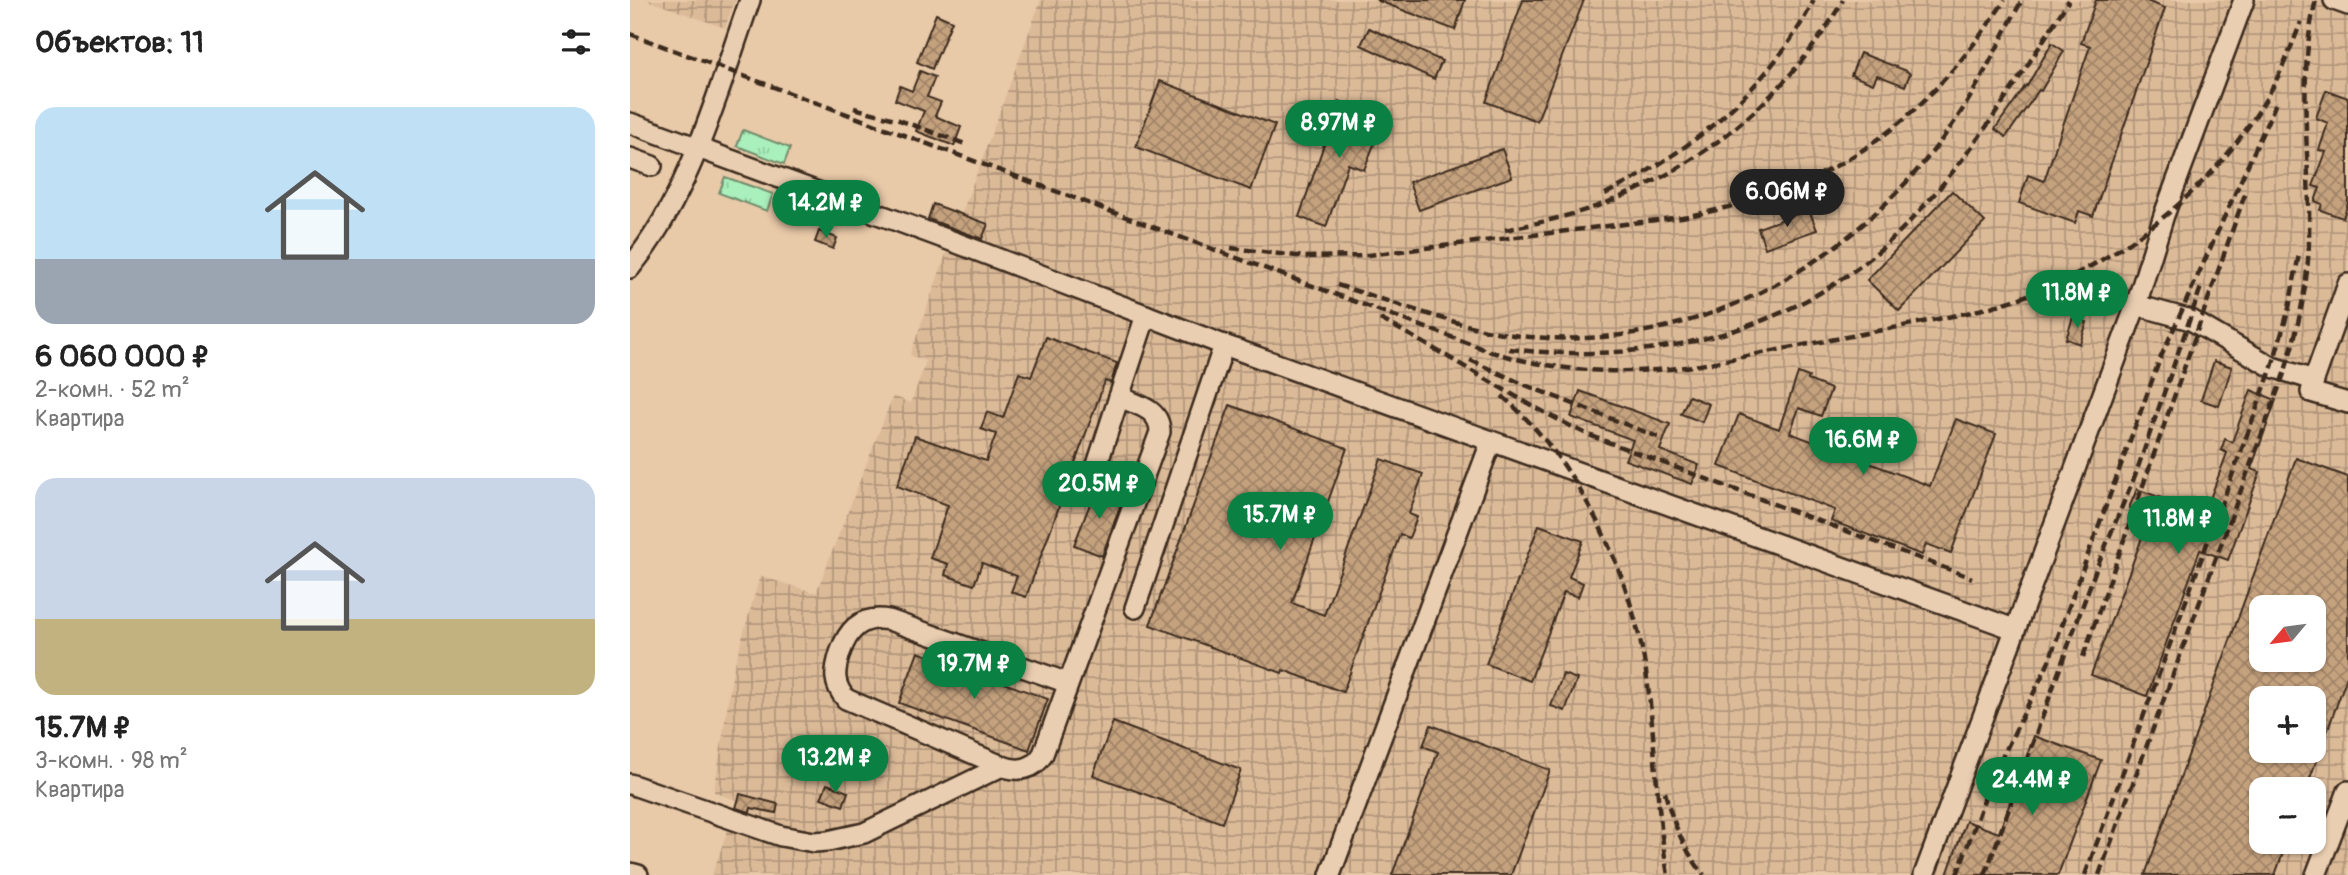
<!DOCTYPE html>
<html lang="ru">
<head>
<meta charset="utf-8">
<style>
  :root { --surface:#fff; --page:#f6f6f6; --text:#222; --muted:#767676; --accent:#0b8043 }
  body { margin:0; font-family:Pangolin,sans-serif; background:var(--page); color:var(--text); height:100vh; display:flex; flex-direction:column; font-size:26px; white-space:nowrap }
  * { box-sizing:border-box; margin:0 }
  p { font-size:23px; color:var(--muted) }
  .icon { flex:none; width:38px; height:38px; fill:none; stroke:currentColor; stroke-width:2; stroke-linecap:round; stroke-linejoin:round }
  .map { position:relative; flex:1; overflow:hidden }
  .details { display:flex; flex-direction:column; background:var(--surface); width:630px }
  .details>* { flex:none }
  .needle { width:46px; rotate:241deg }
  .tools { position:absolute; left:1619px; top:595px; display:grid; gap:14px }
  .tools a { display:grid; place-items:center; width:77px; height:77px; border-radius:14px; background:var(--surface); box-shadow:0 2px 5px #0004; font-size:35px }
  .price { position:absolute; translate:-50% -60px; padding:0 16px; border-radius:24px; background:var(--accent); color:#fff; font-size:23px; line-height:46px; filter:drop-shadow(0 2px 4px #0008) }
  .price::after { content:''; position:absolute; left:50%; top:42px; width:21px; height:16px; margin-left:-10px; background:inherit; clip-path:polygon(0 0,100% 0,50% 100%) }
  .price.current { background:#222; color:#fff }
  ul { padding:0; list-style:none }
  li { display:grid; align-content:center; gap:14px; height:371px; padding:0 35px }
  li span { display:grid; place-items:center; height:217px; border-radius:21px; color:#555 }
  li>.icon { margin-inline-start:auto }
  span .icon { width:126px; height:126px; fill:#fffc; stroke-width:1 }
  li b { font-size:30px }
  h2 { display:flex; justify-content:space-between; align-items:center; height:84px; padding:0 35px; font-size:30px }
  main { display:flex; flex:1; min-height:0 }
  .map>svg:first-child { display:block }
  .industrial { fill:url(#industrial-grid); fill-rule:evenodd }
  .grass { fill:url(#grass-tufts); stroke:#728d6d; stroke-width:2 }
  .building { fill:url(#building-cross-hatch); stroke:#3b2a1e; stroke-width:2; fill-rule:evenodd }
  .lines { fill:none; stroke-linecap:round; stroke-linejoin:round }
  .minor-casing { stroke:#3b2a1e; stroke-width:24 }
  .minor { stroke:#eaceb1; stroke-width:19 }
  .rail { stroke:#3b2a1e; stroke-width:4.5; stroke-dasharray:10 5; stroke-linecap:butt }
</style>
</head>
<body>
<main>
<section class="details">
<h2>Объектов: 11<svg class="icon" aria-label="filters" viewBox="0 0 24 24"><path d="M4 7h16M4 17h16"/><circle cx="9" cy="7" r="2"/><circle cx="15" cy="17" r="2"/></svg></h2>
<ul>
<li><span style="background:linear-gradient(#bfe0f5 70%,#9aa5b1 0)"><svg class="icon" aria-label="home" viewBox="0 0 24 24"><path d="M3 11l9-7 9 7M6 9v11h12V9"/></svg></span><div><b>6 060 000 ₽</b><p>2-комн. · 52 m²</p><p>Квартира</p></div></li>
<li><span style="background:linear-gradient(#c9d6e8 65%,#c2b280 0)"><svg class="icon" aria-label="home" viewBox="0 0 24 24"><path d="M3 11l9-7 9 7M6 9v11h12V9"/></svg></span><div><b>15.7M ₽</b><p>3-комн. · 98 m²</p><p>Квартира</p></div></li>
</ul>
</section>
<div class="map">
<svg width="1718" height="875" viewBox="0 0 1718 875">
  <defs>
    <pattern id="industrial-grid" width="8" height="8" patternUnits="userSpaceOnUse" patternTransform="scale(1.75)"><rect width="8" height="8" fill="#dbba98"/><path d="M0 4h8M4 0v8" fill="none" stroke="#b3977b"/></pattern>
    <pattern id="grass-tufts" width="24" height="20" patternUnits="userSpaceOnUse" patternTransform="scale(1.75)"><rect width="24" height="20" fill="#a9f0bc"/><path d="M3 7l-1-3M5 7V3M7 7l1-3M15 17l-1-3M17 17v-4M19 17l1-3" fill="none" stroke="#92cea1"/></pattern>
    <pattern id="building-cross-hatch" width="8" height="8" patternUnits="userSpaceOnUse" patternTransform="scale(1.75)"><rect width="8" height="8" fill="#c5a27e"/><path d="M0 0l8 8M0 8l8-8" fill="none" stroke="#a18467"/></pattern>
  </defs>
  <rect width="100%" height="100%" fill="#e8c9a8"/>
  <filter id="ink" filterUnits="userSpaceOnUse"><feTurbulence type="fractalNoise" baseFrequency=".0143" numOctaves="2"/><feDisplacementMap in="SourceGraphic" scale="14" xChannelSelector="R" yChannelSelector="G"/><feConvolveMatrix kernelMatrix="1 2 1 2 8 2 1 2 1" color-interpolation-filters="sRGB"/></filter>
  <g filter="url(#ink)">
    <g class="industrial">
      <path d="M 17,0 L 105,0 L 95,28 Z"/>
      <path d="M 411,0 L 1718,0 L 1718,875 L 82,875 L 108,801 L 84,792 L 103,670 L 130,576 L 186,593 L 263,396 L 281,403 L 296,361 L 280,355 L 325,229 L 300,219 L 306,204 L 332,213 ZM 1631,607 L 1684,607 L 1684,660 L 1631,660 ZM 1631,698 L 1684,698 L 1684,751 L 1631,751 ZM 1631,789 L 1684,789 L 1684,842 L 1631,842 Z"/>
    </g>
    <g class="grass">
      <path d="M 113,130 L 160,148 L 154,164 L 107,146 Z"/>
      <path d="M 95,177 L 143,194 L 137,211 L 89,193 Z"/>
    </g>
    <g class="building">
      <path d="M 746,0 L 835,0 L 825,30 Z"/>
      <path d="M 893,0 L 954,0 L 907,121 L 856,102 Z"/>
      <path d="M 1466,0 L 1514,0 L 1535,8 L 1463,216 L 1449,211 L 1445,223 L 1389,203 L 1398,175 L 1414,181 L 1460,46 L 1451,43 Z"/>
      <path d="M 306,14 L 322,21 L 302,69 L 287,62 Z"/>
      <path d="M 739,28 L 812,61 L 804,79 L 731,45 Z"/>
      <path d="M 1422,43 L 1434,51 L 1411,91 L 1409,90 L 1376,137 L 1365,129 L 1396,85 L 1397,86 Z"/>
      <path d="M 1230,53 L 1277,71 L 1280,74 L 1275,86 L 1247,75 L 1243,84 L 1221,75 Z"/>
      <path d="M 290,71 L 305,77 L 297,97 L 311,102 L 305,116 L 331,127 L 324,146 L 286,131 L 294,111 L 265,100 L 270,86 L 282,91 Z"/>
      <path d="M 530,81 L 645,125 L 621,190 L 506,147 Z"/>
      <path d="M 1696,90 L 1718,98 L 1718,203 L 1713,218 L 1690,210 L 1692,204 L 1685,201 L 1690,188 L 1683,186 L 1696,152 L 1689,150 L 1698,123 L 1686,118 Z"/>
      <path d="M 709,101 L 736,111 L 734,118 L 752,124 L 734,170 L 718,164 L 696,227 L 669,217 Z"/>
      <path d="M 872,149 L 882,177 L 789,210 L 779,182 Z"/>
      <path d="M 1322,191 L 1355,222 L 1269,311 L 1237,280 Z"/>
      <path d="M 303,204 L 358,224 L 352,239 L 298,219 Z"/>
      <path d="M 1179,210 L 1187,230 L 1135,248 L 1128,228 Z"/>
      <path d="M 189,231 L 207,238 L 203,249 L 185,242 Z"/>
      <path d="M 1443,317 L 1457,322 L 1450,344 L 1436,339 Z"/>
      <path d="M 416,337 L 487,363 L 481,383 L 475,381 L 396,597 L 381,592 L 387,576 L 352,563 L 344,585 L 315,575 L 318,564 L 300,558 L 318,505 L 267,486 L 285,436 L 356,461 L 366,434 L 351,429 L 357,412 L 373,418 L 389,373 L 401,377 Z"/>
      <path d="M 1584,361 L 1602,367 L 1589,406 L 1571,400 Z"/>
      <path d="M 1168,373 L 1179,377 L 1178,380 L 1201,389 L 1191,416 L 1169,408 L 1160,433 L 1300,486 L 1326,419 L 1366,434 L 1321,553 L 1296,544 L 1292,555 L 1201,521 L 1205,510 L 1089,466 L 1109,414 L 1149,429 Z"/>
      <path d="M 1621,390 L 1646,400 L 1621,469 L 1630,472 L 1598,560 L 1570,550 L 1517,696 L 1461,675 L 1520,516 L 1499,508 L 1507,489 L 1567,511 L 1570,501 L 1578,504 L 1597,453 L 1591,450 L 1595,439 L 1602,442 Z"/>
      <path d="M 950,391 L 1040,424 L 1030,450 L 1069,465 L 1062,484 L 995,460 L 1003,440 L 941,417 Z"/>
      <path d="M 1059,396 L 1079,404 L 1072,422 L 1051,414 Z"/>
      <path d="M 600,405 L 717,448 L 662,603 L 694,615 L 751,459 L 793,474 L 779,514 L 787,517 L 779,538 L 770,534 L 713,692 L 653,670 L 652,673 L 520,625 Z"/>
      <path d="M 1666,458 L 1718,477 L 1718,674 L 1690,751 L 1676,789 L 1631,789 L 1631,842 L 1657,842 L 1645,875 L 1515,875 ZM 1631,607 L 1684,607 L 1684,660 L 1631,660 ZM 1631,698 L 1684,698 L 1684,751 L 1631,751 Z"/>
      <path d="M 467,486 L 493,498 L 472,556 L 444,545 Z"/>
      <path d="M 909,525 L 953,541 L 939,577 L 953,583 L 948,597 L 934,592 L 900,681 L 856,664 Z"/>
      <path d="M 288,652 L 418,699 L 399,750 L 269,703 Z"/>
      <path d="M 933,674 L 947,679 L 935,711 L 921,706 Z"/>
      <path d="M 483,722 L 611,770 L 592,823 L 463,775 Z"/>
      <path d="M 801,725 L 920,770 L 881,875 L 762,875 L 808,752 L 793,746 Z"/>
      <path d="M 1404,736 L 1471,760 L 1428,875 L 1317,875 L 1336,821 L 1369,833 Z"/>
      <path d="M 197,784 L 218,792 L 213,806 L 191,798 Z"/>
      <path d="M 110,794 L 148,804 L 146,813 L 121,808 L 120,812 L 106,808 Z"/>
    </g>
    <g class="lines">
      <defs>
        <g id="minor">
          <path d="M 1704,0 L 1718,5"/>
          <path d="M 0,123 L 327,243 L 594,345 L 1384,629"/>
          <path d="M 0,158 L 22,166"/>
          <path d="M 0,268 C 62,192 88,90 120,0"/>
          <path d="M 1506,305 L 1561,320 L 1642,367 L 1684,380 L 1718,284"/>
          <path d="M 1684,380 L 1681,392 L 1718,403"/>
          <path d="M 489,397 L 466,468 C 474,481 495,485 509,490"/>
          <path d="M 505,608 L 594,345"/>
          <path d="M 372,766 L 216,699 C 203,684 204,672 210,653 C 218,629 232,615 259,620 L 438,683"/>
          <path d="M 0,784 L 151,836 L 184,842 L 198,841 L 234,833 L 372,766 C 388,772 404,770 413,754 L 530,432 C 530,409 508,405 489,397 L 516,315"/>
          <path d="M 0,873 L 8,875"/>
          <path d="M 700,875 C 755,731 806,586 861,442"/>
          <path d="M 1294,875 L 1506,305 L 1534,215 L 1614,0"/>
          <path d="M 1686,875 L 1718,791"/>
        </g>
      </defs>
      <use href="#minor" class="minor-casing"/>
      <use href="#minor" class="minor"/>
      <g class="rail">
        <path d="M 0,34 L 859,351 C 928,373 999,376 1070,365 C 1132,353 1195,341 1258,329 C 1301,320 1346,313 1387,299 C 1492,262 1587,188 1641,90 C 1653,68 1662,45 1671,22"/>
        <path d="M 224,108 L 269,120 L 338,145"/>
        <path d="M 975,194 C 1062,152 1140,87 1184,0"/>
        <path d="M 875,230 C 908,223 941,216 973,204 C 1074,166 1160,94 1213,0"/>
        <path d="M 601,248 L 674,257 L 730,256 L 1052,217 C 1203,190 1291,127 1375,0"/>
        <path d="M 707,285 C 764,302 833,329 891,336 C 1066,355 1228,263 1325,121 C 1351,83 1370,40 1392,0"/>
        <path d="M 750,319 C 821,356 887,401 959,435 L 1342,578"/>
        <path d="M 879,349 C 1017,365 1160,336 1263,238 C 1334,170 1386,83 1439,0"/>
        <path d="M 840,360 L 895,385 L 1028,437"/>
        <path d="M 872,396 C 950,462 1004,579 1017,679 C 1026,744 1026,810 1038,875"/>
        <path d="M 1453,657 L 1615,194"/>
        <path d="M 1035,792 C 1042,822 1055,851 1074,875"/>
        <path d="M 1327,875 L 1361,780 L 1417,666 L 1530,359 L 1646,103"/>
        <path d="M 1355,875 L 1466,569 L 1506,473 L 1571,287"/>
        <path d="M 1455,875 L 1642,367 L 1659,308 L 1669,254"/>
        <path d="M 1469,875 L 1655,371 C 1668,329 1678,285 1679,240 C 1681,160 1666,79 1686,0"/>
      </g>
    </g>
  </g>
</svg>
<div class="tools">
<a><svg class="needle" viewBox="-14 -14 28 28"><path d="M0-13l5 13h-10z" fill="#e53935"/><path d="M0 13l5-13h-10z" fill="#767676"/></svg></a>
<a>+</a>
<a>−</a>
</div>
<b class="price" style="left:709px;top:160px">8.97M ₽</b>
<b class="price current" style="left:1157px;top:229px">6.06M ₽</b>
<b class="price" style="left:196px;top:240px">14.2M ₽</b>
<b class="price" style="left:1447px;top:330px">11.8M ₽</b>
<b class="price" style="left:1233px;top:477px">16.6M ₽</b>
<b class="price" style="left:469px;top:521px">20.5M ₽</b>
<b class="price" style="left:650px;top:552px">15.7M ₽</b>
<b class="price" style="left:1548px;top:556px">11.8M ₽</b>
<b class="price" style="left:344px;top:701px">19.7M ₽</b>
<b class="price" style="left:205px;top:795px">13.2M ₽</b>
<b class="price" style="left:1402px;top:817px">24.4M ₽</b>
</div>
</main>
</body>
</html>
